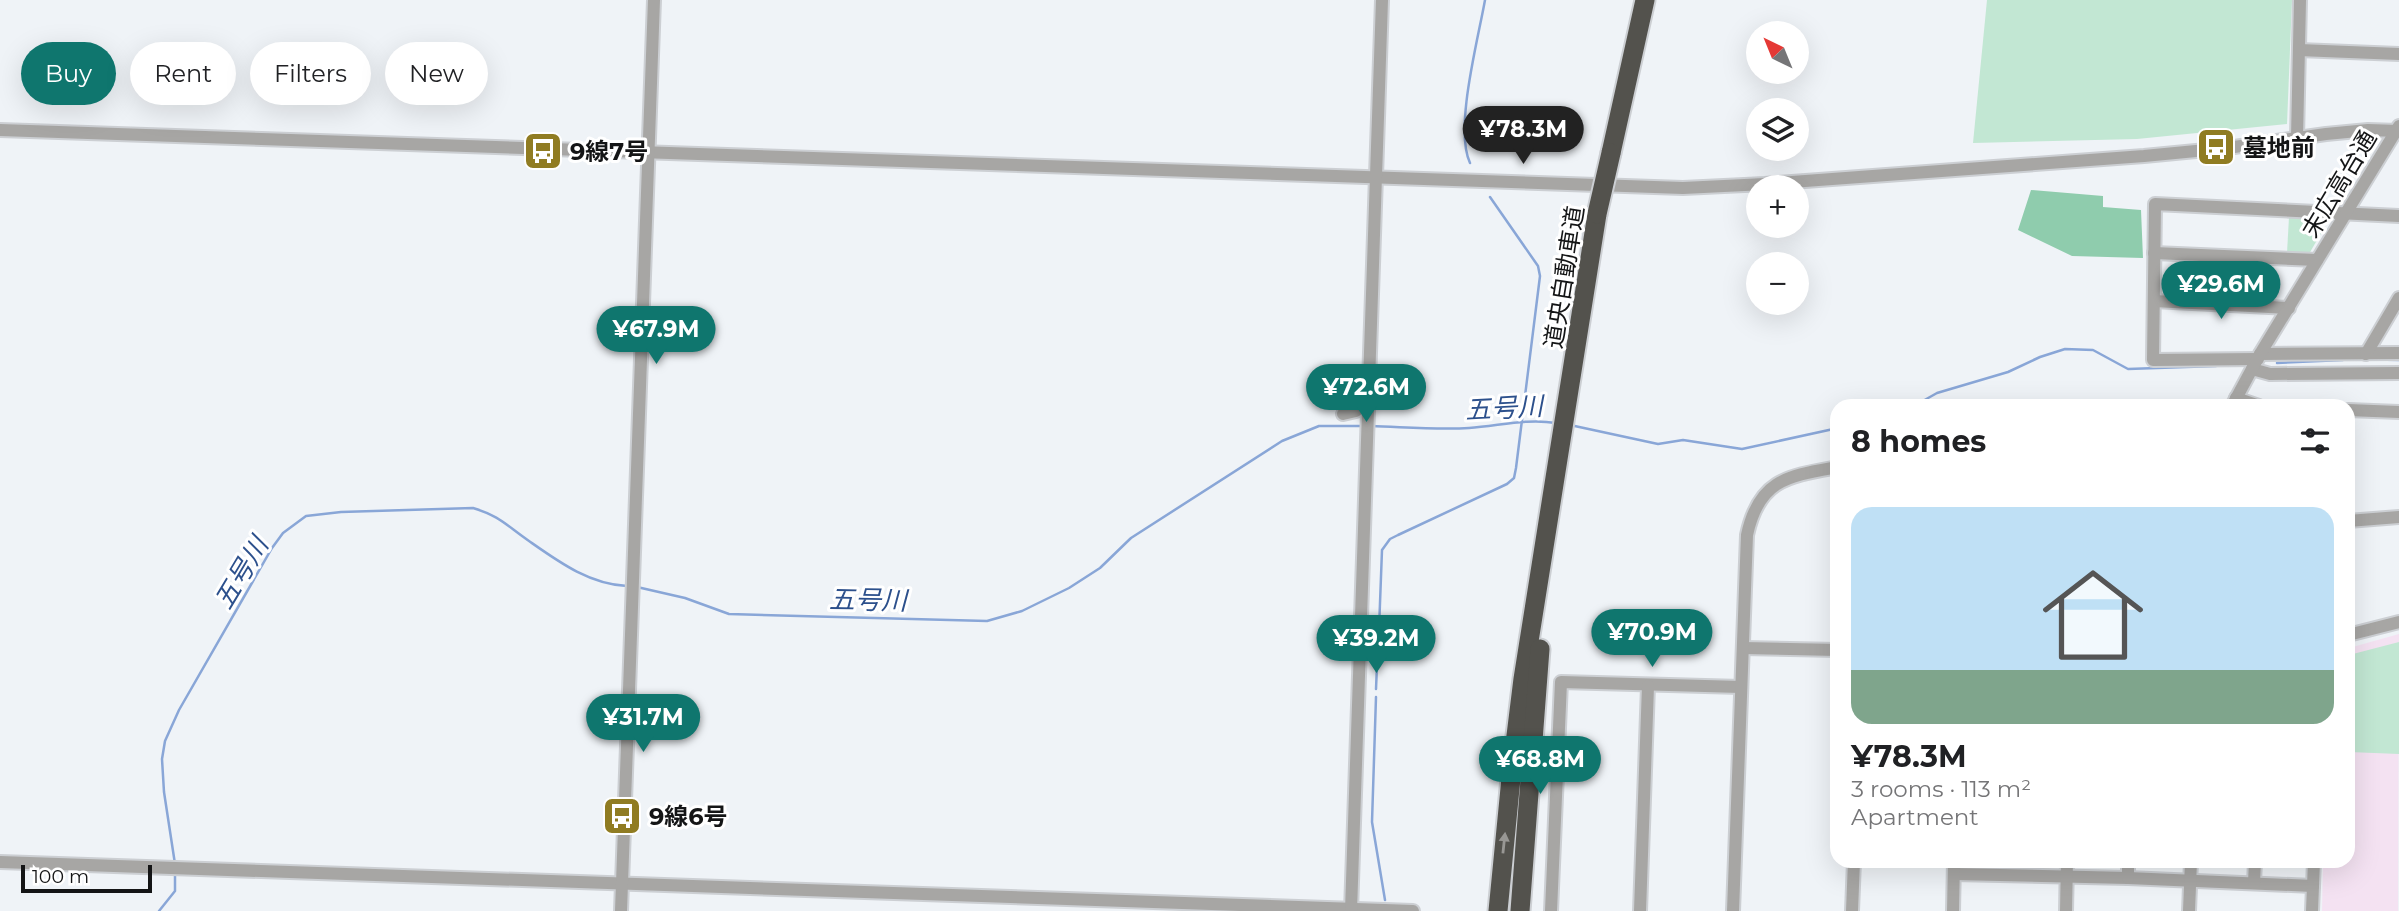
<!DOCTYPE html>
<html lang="en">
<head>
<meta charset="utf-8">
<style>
  :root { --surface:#fff; --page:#f2f2f2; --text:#202124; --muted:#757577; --line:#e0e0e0; --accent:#0f766e }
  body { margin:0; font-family:Montserrat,"Noto Sans JP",sans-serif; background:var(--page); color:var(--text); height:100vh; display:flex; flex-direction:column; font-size:26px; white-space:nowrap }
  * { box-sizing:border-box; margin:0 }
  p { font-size:23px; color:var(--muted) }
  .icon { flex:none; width:38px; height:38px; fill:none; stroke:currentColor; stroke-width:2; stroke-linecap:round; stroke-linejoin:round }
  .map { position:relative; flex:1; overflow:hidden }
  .details { position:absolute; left:1830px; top:399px; width:525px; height:469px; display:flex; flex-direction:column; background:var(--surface); border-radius:21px; box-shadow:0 7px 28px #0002 }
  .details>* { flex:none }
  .guide { position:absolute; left:21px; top:42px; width:665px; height:63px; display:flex; gap:14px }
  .needle { width:46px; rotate:317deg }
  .controls { position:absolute; left:1746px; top:21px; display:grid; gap:14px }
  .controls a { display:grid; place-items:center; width:63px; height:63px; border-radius:50%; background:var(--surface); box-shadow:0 7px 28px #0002; font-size:35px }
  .scale { position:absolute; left:21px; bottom:18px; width:131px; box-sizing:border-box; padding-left:7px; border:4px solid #141516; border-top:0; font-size:19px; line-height:24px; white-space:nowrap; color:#141516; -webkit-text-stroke:5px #fff; paint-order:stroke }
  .price { position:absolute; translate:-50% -60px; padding:0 16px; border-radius:24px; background:var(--accent); color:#fff; font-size:23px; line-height:46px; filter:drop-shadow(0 2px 4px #0008) }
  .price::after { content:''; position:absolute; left:50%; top:42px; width:21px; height:16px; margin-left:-10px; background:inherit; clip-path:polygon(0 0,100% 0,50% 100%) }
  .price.selected { background:#222; color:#fff }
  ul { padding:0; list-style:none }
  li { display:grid; align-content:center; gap:14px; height:371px; padding:0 21px }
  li+li { border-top:2px solid var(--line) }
  li span { display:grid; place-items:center; height:217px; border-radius:21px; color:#555 }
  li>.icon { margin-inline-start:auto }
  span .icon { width:126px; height:126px; fill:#fffc; stroke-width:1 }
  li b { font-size:30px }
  h2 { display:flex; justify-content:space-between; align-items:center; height:84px; padding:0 21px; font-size:30px }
  .tag { padding:0 24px; border-radius:32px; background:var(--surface); box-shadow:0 7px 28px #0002; font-size:24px; line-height:63px }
  .tag.selected { background:var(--accent); color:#fff }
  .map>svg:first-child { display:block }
  .education { fill:#f4e2f2 }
  .green { fill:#c2e7d3 }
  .forest { fill:#8fccad }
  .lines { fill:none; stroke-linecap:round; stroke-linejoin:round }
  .stream { stroke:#89a6d7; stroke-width:2.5 }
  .minor-casing { stroke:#cccfd3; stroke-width:16 }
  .highway-casing { stroke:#cccfd3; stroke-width:23 }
  .minor { stroke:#a7a6a4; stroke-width:12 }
  .highway { stroke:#53524d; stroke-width:19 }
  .highway-bridge-casing { stroke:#cccfd3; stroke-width:23; stroke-linecap:butt }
  .highway-bridge { stroke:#53524d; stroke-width:19 }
  .oneway { fill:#989794 }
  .labels { text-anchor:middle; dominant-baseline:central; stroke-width:6; stroke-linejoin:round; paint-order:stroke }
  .poi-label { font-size:24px; font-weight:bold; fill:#141516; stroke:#fff; text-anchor:start }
  .street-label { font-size:24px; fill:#141516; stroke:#fff }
  .water-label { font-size:26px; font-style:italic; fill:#2c508c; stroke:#fff }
</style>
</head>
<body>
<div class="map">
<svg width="2399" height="911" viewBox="0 0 2399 911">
  <rect width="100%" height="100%" fill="#eff3f7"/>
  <path class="education" d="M 2399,634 L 2398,911 L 2322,911 L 2323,861 L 2348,861 L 2349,648 Z"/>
  <g class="green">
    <path d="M 1987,0 L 2292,0 L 2287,124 L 2137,139 L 1973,143 Z"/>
    <path d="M 2289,217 L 2317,218 L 2324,228 L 2309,254 L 2287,253 Z"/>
    <path d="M 2399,642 L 2399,754 L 2349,752 L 2349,655 Z"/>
  </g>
  <path class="forest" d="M 2031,190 L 2103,196 L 2103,207 L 2141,210 L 2143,258 L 2072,256 L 2018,230 Z"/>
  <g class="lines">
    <g class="stream">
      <path d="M 1470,163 C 1454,129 1478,40 1485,0"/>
      <path d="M 2350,359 L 2399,360"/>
      <path d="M 2277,363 L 2343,360"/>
      <path d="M 1914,406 L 1937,393 L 2008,372 L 2040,357 L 2065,349 L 2093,350 L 2128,369 L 2216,366"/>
      <path d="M 1570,425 L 1658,444 L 1683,440 L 1742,449 L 1838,428"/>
      <path d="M 1371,426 C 1404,427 1437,430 1469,428 C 1499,426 1527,418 1556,423"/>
      <path d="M 637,587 L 685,598 L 729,614 L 987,621 L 1022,611 L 1069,588 L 1100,568 L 1131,538 L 1282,441 L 1319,426 L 1364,426"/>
      <path d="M 1378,656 L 1382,550 L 1390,539 L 1398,535 L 1507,484 L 1514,478 L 1516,468 L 1540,276 L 1538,266 L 1490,197"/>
      <path d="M 1376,689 L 1377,665"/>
      <path d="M 1376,697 L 1372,822 L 1385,900"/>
      <path d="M 175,864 L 164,792 L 162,759 L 165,741 L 179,710 L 272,548 L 283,533 L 306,516 L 341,512 L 473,508 C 500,516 507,526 529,541 C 559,562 589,584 627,586"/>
      <path d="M 159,911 L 175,891 L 175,871"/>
    </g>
    <defs>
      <g id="minor">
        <path d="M 2299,50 L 2399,54"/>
        <path d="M 0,130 L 1683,188 L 1765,184 L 2144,156 L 2227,148 L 2326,134 L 2368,130 L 2399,131"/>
        <path d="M 2297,138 L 2300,0"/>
        <path d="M 2154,253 L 2317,260"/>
        <path d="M 2154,301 L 2289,308"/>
        <path d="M 2260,354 L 2399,353"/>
        <path d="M 2366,354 L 2399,298"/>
        <path d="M 2258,359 L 2153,360 L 2155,204 L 2399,216"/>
        <path d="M 2252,369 L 2270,374 L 2399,373"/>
        <path d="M 2236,398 L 2259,406"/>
        <path d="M 2232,406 L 2260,354 L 2399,126"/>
        <path d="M 2348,410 L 2399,412"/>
        <path d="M 1343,414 L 1356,411 L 1369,397"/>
        <path d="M 2348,521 L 2399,517"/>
        <path d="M 2348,635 L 2399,622"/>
        <path d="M 1743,648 L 1838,650"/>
        <path d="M 0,862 L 1413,911"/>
        <path d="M 1954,874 L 2128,878 L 2313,886"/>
        <path d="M 2128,878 L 2128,861"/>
        <path d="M 2254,883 L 2255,861"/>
        <path d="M 621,911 L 654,0"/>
        <path d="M 1351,911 L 1382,0"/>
        <path d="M 1551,911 L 1561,682 L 1741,687"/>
        <path d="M 1640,911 L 1648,686"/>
        <path d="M 1733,911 L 1747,535 C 1759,479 1788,476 1838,467"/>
        <path d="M 1852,911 L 1854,861"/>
        <path d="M 1953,911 L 1954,861"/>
        <path d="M 2066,911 L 2067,861"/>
        <path d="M 2189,911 L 2191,861"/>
        <path d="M 2312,911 L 2314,861"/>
      </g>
      <g id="highway">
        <path d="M 1611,153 L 1645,0"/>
        <path d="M 1498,911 L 1512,768 L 1523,679 L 1597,214"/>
        <path d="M 1520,911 L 1540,649"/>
      </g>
    </defs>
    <use href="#minor" class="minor-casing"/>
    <use href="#highway" class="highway-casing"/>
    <use href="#minor" class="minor"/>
    <use href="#highway" class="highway"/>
    <defs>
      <path id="highway-bridge" d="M 1597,214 L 1611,153"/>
    </defs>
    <use href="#highway-bridge" class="highway-bridge-casing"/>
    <use href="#highway-bridge" class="highway-bridge"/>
  </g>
  <defs><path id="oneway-solid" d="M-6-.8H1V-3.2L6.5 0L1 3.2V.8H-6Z" transform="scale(1.75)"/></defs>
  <use class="oneway" href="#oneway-solid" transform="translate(1504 843) rotate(-84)"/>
  <defs>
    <symbol id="bus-square" viewBox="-11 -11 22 22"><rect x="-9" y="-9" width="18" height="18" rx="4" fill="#907c22" stroke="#fff"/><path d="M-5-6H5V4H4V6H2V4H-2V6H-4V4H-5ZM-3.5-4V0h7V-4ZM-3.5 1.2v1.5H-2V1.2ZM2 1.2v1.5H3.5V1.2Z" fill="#fff"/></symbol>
  </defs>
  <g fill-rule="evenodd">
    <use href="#bus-square" x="2194" y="125" width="44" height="44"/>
    <use href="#bus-square" x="521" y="129" width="44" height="44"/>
    <use href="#bus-square" x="600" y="794" width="44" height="44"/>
  </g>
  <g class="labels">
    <g class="poi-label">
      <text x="2243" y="147">墓地前</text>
      <text x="570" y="151">9線7号</text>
      <text x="649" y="816">9線6号</text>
    </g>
    <g class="street-label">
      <text transform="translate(2339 184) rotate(-59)">末広高台通</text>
      <text transform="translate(1564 277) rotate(-81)">道央自動車道</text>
    </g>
    <g class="water-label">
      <text transform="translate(1504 408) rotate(-3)">五号川</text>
      <text transform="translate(241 573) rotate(-59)">五号川</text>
      <text transform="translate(868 600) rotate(1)">五号川</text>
    </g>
  </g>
</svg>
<div class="controls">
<a><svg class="needle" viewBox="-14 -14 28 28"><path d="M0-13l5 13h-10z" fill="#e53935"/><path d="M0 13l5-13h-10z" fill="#757577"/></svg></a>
<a><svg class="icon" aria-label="layers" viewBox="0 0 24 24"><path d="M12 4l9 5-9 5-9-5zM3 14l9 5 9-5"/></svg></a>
<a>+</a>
<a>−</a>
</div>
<div class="scale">100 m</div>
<b class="price selected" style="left:1523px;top:166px">¥78.3M</b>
<b class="price" style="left:2221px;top:321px">¥29.6M</b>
<b class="price" style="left:656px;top:366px">¥67.9M</b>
<b class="price" style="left:1366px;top:424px">¥72.6M</b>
<b class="price" style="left:1652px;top:669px">¥70.9M</b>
<b class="price" style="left:1376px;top:675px">¥39.2M</b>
<b class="price" style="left:643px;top:754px">¥31.7M</b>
<b class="price" style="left:1540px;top:796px">¥68.8M</b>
<div class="guide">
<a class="tag selected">Buy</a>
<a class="tag">Rent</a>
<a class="tag">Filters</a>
<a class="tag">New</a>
</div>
<section class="details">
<h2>8 homes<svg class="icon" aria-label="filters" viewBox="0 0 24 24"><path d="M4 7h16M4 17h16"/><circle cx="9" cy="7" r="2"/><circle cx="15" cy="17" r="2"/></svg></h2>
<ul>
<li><span style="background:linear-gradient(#bfe0f5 75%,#7fa58c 0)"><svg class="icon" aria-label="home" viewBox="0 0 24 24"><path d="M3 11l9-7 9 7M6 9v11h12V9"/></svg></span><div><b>¥78.3M</b><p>3 rooms · 113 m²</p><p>Apartment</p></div></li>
</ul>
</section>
</div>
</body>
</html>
